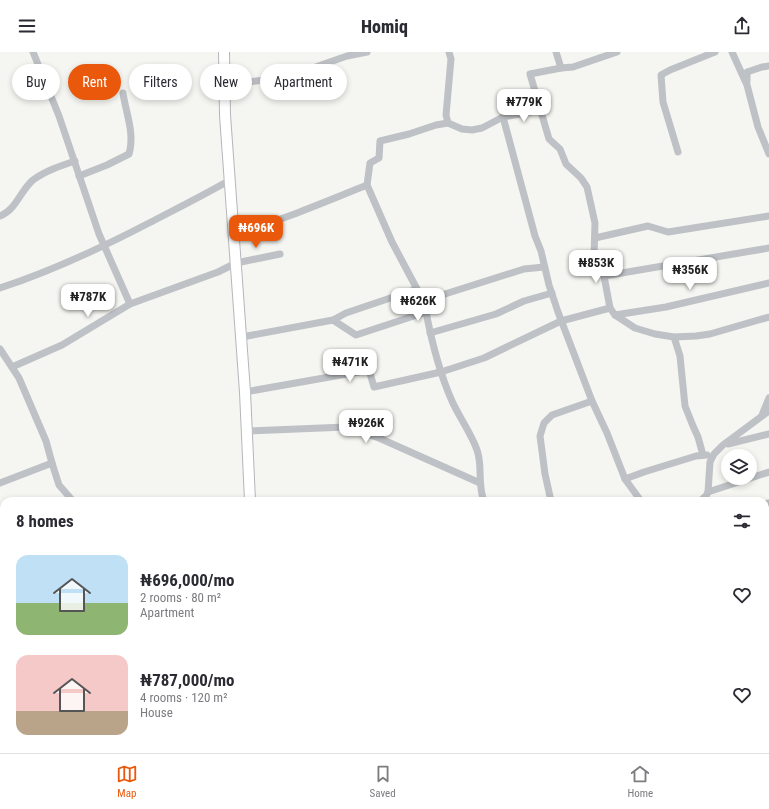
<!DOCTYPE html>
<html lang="en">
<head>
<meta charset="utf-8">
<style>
  :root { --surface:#fff; --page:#f7f7f7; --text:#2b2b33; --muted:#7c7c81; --line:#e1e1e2; --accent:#ea580c }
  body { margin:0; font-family:"Roboto Condensed",sans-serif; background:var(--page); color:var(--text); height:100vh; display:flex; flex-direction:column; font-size:15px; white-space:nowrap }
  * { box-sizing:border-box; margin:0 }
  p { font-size:13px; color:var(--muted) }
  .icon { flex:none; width:22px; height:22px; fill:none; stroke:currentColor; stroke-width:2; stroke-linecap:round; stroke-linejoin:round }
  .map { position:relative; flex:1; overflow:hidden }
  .sheet { position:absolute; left:0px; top:445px; width:769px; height:256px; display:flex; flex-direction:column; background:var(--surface); border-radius:12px 12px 0 0; box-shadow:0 2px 6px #0003 }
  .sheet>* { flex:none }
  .guide { position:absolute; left:12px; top:12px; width:400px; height:36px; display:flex; gap:8px }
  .tools { position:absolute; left:721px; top:397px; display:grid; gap:8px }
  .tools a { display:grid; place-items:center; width:36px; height:36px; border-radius:50%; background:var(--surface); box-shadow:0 2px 6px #0003; font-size:20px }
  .price { position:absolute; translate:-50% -34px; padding:0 9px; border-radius:8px; background:#fff; color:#222; font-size:13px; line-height:26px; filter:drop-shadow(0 1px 2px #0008) }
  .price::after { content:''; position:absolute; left:50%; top:24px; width:12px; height:9px; margin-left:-6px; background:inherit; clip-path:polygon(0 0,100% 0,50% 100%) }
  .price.on { background:var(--accent); color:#fff }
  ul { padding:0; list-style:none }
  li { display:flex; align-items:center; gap:12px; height:100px; padding:0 16px }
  li span { display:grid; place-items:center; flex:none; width:112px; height:80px; border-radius:12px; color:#555 }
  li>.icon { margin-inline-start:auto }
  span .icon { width:48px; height:48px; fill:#fffc; stroke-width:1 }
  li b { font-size:17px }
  h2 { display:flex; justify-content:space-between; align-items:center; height:48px; padding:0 16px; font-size:17px }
  .tag { padding:0 14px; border-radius:18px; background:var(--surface); box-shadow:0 2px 6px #0003; font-size:14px; line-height:36px }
  .tag.on { background:var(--accent); color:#fff }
  header { display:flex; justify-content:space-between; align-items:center; height:52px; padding:0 16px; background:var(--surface); font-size:18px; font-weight:800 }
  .tabs { display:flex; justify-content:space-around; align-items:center; height:56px; border-top:1px solid var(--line); background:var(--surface); font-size:11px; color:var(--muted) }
  .tabs a { display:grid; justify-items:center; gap:2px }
  .tabs .on { color:var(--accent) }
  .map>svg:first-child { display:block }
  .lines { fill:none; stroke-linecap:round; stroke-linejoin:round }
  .secondary-casing { stroke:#b3b7bc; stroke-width:12 }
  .street { stroke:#bec1c5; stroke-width:7 }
  .secondary { stroke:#fff; stroke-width:10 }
</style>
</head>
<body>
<header><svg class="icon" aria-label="menu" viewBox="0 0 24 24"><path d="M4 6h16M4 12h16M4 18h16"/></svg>Homiq<svg class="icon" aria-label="share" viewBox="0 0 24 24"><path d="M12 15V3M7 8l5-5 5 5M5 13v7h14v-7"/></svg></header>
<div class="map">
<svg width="769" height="701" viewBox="0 0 769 701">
  <rect width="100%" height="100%" fill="#f5f5f1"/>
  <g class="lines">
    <defs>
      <g id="secondary">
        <path d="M 224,0 L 225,63 L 245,340 L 250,449"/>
        <path d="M 248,701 L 248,697"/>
      </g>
    </defs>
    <use href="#secondary" class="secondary-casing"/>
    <g class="street">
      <path d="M 556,0 L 561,16 L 573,15 L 617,0"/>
      <path d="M 732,0 L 747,33 L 758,75 L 769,102"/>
      <path d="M 561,16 L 530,22 L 549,87 L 560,97 L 566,112 L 581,126 L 587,135 L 595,171 L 594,205 L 604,224 L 610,256 L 615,263 L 635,276 L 655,282 L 674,285 L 696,284 L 710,282 L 769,265"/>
      <path d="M 747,29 L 747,20 L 762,15 L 769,14"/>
      <path d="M 225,33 L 264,28 L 307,18 L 347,4 L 367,0"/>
      <path d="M 503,65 L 535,184 L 541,199 L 549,233 L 558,260 L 592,349 L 607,381 L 625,427 L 641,449"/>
      <path d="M 448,71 L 446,63 L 451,7 L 449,0"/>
      <path d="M 678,100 L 663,50 L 661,23 L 670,18 L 715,0"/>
      <path d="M 79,124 L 107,113 L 129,102 C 135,81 126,62 123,41"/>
      <path d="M 367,133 L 392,190 L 417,237 L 422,254 L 426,260 C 432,291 439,320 452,349 C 459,365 471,381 477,398 C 483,414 477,432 484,449"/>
      <path d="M 0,164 C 17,157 20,139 33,128 C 45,119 60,114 75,109"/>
      <path d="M 234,182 C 280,169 323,151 367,133 L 370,111 L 379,106 L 380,89 L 409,82 L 436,73 L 448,71 L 462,77 L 472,78 L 482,76 L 503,65 L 541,58"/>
      <path d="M 595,186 L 648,174 L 668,180 L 769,164"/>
      <path d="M 604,224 L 769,196"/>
      <path d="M 0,236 C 52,219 101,196 149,171 C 176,157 204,143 230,128"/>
      <path d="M 130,252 L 218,220 L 236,211 L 280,202"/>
      <path d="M 422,254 L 445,242 L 524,217 L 544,215"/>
      <path d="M 615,263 L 666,255 L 769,231"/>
      <path d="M 333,268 L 346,261 L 417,237"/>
      <path d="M 430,281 L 496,262 L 524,249 L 552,241"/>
      <path d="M 242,285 L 333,268 L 356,283 L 426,260"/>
      <path d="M 674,285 L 680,304 L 685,354 L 693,374 L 698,385 L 703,403"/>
      <path d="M 0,297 L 19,326 L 46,389 L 52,411 L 0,431"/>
      <path d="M 12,315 L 62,293 L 130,252 L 99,182 L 59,64 L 33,0"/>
      <path d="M 245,340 L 369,318 L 374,335 L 441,320 L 484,306 L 561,269 L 610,256"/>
      <path d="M 762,363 L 769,346"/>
      <path d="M 248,379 L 346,375 L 379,386 L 480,431"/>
      <path d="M 728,392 L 769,382"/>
      <path d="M 52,411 L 59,433 L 73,449"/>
      <path d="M 625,427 L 644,420 L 696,404 L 707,403"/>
      <path d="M 708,440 L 769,420"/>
      <path d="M 551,449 L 545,422 L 540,384 L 544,371 L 552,363 L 592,349"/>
      <path d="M 700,449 L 706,444 L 708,440 L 710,410 L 714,402 L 723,393 L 769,359"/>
      <path d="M 765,452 L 769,451"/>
      <path d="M 765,512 L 769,511"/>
      <path d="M 765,576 L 769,572"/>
      <path d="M 0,578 L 4,576"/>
      <path d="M 0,593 L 3,611 L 4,610"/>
      <path d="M 765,614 L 769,613"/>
      <path d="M 556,697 L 557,701"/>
      <path d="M 754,697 L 755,701"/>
      <path d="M 121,701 L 122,697"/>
      <path d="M 478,701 L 482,697"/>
    </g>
    <use href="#secondary" class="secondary"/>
  </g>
</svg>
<div class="tools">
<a><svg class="icon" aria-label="layers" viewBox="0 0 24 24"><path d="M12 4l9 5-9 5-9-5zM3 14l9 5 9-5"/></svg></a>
</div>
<b class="price" style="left:524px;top:71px">₦779K</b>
<b class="price on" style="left:256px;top:197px">₦696K</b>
<b class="price" style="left:596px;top:232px">₦853K</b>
<b class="price" style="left:690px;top:239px">₦356K</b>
<b class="price" style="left:88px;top:266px">₦787K</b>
<b class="price" style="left:418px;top:270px">₦626K</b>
<b class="price" style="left:350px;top:331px">₦471K</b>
<b class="price" style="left:366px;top:392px">₦926K</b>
<div class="guide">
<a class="tag">Buy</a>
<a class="tag on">Rent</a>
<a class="tag">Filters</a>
<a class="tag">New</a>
<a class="tag">Apartment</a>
</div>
<section class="sheet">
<h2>8 homes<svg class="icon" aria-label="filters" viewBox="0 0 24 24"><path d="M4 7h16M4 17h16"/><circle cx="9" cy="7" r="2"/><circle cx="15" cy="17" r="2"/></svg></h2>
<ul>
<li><span style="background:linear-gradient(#bfe0f5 60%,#8fb573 0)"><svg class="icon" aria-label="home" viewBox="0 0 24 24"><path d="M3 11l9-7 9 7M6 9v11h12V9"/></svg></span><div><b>₦696,000/mo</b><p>2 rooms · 80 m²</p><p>Apartment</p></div><svg class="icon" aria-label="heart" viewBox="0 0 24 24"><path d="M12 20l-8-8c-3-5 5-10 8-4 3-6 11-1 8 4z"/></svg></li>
<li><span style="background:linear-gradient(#f6c9c9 70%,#b9a48a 0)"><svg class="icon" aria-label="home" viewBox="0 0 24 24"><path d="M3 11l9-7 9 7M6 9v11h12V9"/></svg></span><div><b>₦787,000/mo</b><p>4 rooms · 120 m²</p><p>House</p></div><svg class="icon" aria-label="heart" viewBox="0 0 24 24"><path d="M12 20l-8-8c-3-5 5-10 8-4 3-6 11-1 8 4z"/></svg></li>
</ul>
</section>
</div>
<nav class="tabs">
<a class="on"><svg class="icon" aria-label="map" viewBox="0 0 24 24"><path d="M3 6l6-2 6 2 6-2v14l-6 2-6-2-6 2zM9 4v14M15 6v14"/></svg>Map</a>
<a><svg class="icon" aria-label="saved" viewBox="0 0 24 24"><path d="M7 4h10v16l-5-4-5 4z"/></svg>Saved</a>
<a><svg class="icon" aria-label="home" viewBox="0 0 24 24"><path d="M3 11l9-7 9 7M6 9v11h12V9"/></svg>Home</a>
</nav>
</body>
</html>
